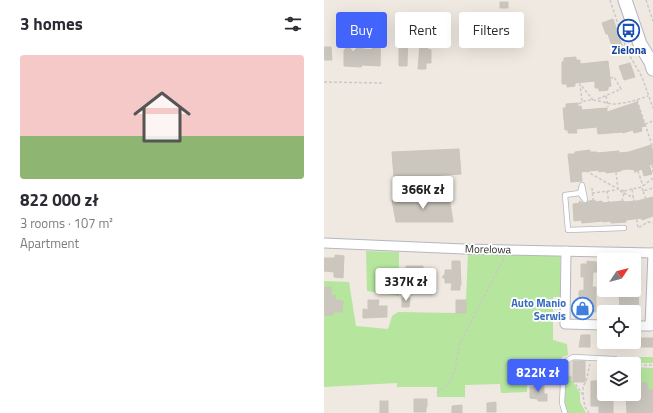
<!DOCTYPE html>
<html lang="en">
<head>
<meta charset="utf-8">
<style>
  :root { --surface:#fff; --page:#f2f2f3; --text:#2b2b33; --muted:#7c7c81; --line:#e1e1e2; --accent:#4264fb }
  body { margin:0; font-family:"Titillium Web",sans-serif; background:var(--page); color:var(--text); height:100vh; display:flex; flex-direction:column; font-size:15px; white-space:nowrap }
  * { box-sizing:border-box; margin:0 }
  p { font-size:13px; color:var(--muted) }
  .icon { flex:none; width:22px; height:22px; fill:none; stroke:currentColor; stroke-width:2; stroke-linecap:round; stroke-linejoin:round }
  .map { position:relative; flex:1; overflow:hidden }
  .sheet { display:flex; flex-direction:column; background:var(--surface); width:324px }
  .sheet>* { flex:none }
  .hud { position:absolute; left:12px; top:12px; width:257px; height:36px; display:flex; gap:8px }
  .needle { width:26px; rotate:55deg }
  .fabs { position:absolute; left:273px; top:253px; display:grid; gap:8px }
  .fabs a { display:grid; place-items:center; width:44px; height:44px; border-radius:4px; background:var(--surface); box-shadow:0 4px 16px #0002; font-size:20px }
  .price { position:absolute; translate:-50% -34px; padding:0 9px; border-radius:4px; background:#fff; color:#222; font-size:13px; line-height:26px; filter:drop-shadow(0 1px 2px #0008) }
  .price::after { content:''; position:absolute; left:50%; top:24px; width:12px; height:9px; margin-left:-6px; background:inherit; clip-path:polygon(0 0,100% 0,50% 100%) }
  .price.on { background:var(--accent); color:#fff }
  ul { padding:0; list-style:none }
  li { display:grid; align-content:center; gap:8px; height:212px; padding:0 20px }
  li+li { border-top:1px solid var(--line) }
  li span { display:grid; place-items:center; height:124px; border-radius:4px; color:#555 }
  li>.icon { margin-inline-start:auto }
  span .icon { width:72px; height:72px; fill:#fffc; stroke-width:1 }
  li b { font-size:17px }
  h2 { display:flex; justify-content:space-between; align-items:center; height:48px; padding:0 20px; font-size:17px }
  .tag { padding:0 14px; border-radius:4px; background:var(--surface); box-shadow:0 4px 16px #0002; font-size:14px; line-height:36px }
  .tag.on { background:var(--accent); color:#fff }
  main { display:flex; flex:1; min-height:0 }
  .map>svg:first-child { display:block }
  .green { fill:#b6e59e }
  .building { fill:#cbc7bf; stroke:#cbc5ba }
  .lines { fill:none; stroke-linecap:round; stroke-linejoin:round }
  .lane-casing { stroke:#b4b7c1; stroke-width:6 }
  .street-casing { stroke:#b4b7c1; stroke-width:11 }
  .secondary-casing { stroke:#b4b7c1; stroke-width:15 }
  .path { stroke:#c9c9c9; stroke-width:1.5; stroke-dasharray:3 2; stroke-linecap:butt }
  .lane { stroke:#fff; stroke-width:4.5 }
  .street { stroke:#fff; stroke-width:9 }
  .secondary { stroke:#fff; stroke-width:13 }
  .labels { text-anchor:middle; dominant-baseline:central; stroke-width:3.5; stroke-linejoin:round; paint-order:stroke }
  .transit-label { font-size:11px; font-weight:bold; fill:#164399; stroke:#fff }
  .street-label { font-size:11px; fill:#2e2e2e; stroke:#fff }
  .shop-label { font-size:11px; font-weight:bold; fill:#366cbe; stroke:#fff; text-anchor:end }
</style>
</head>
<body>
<main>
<section class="sheet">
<h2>3 homes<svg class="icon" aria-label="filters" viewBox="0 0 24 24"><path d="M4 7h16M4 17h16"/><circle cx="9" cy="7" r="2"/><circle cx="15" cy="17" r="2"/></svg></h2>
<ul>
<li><span style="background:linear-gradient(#f6c9c9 65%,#8fb573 0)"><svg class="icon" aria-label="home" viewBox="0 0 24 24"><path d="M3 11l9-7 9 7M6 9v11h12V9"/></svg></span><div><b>822 000 zł</b><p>3 rooms · 107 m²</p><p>Apartment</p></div></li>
</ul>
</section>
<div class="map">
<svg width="329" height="413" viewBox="0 0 329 413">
  <rect width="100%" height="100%" fill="#efe9e1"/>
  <g class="green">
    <path d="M 42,251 L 75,252 L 75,296 L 43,291 Z"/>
    <path d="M 144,253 L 236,256 L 236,297 L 229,297 L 229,340 L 243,344 L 244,355 L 238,357 L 236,387 L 220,362 L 202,363 L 203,392 L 177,393 L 176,384 L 141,385 L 141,397 L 113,397 L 113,387 L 73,387 L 73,383 L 0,387 L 0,281 L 25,282 L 32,326 L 64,329 L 68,316 L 74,312 L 132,313 L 142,300 Z"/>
    <path d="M 293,357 L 329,357 L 329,363 L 298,363 L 296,360 L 293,360 Z"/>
    <path d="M 310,367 L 329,368 L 329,390 L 324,390 L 323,383 L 310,385 Z"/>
    <path d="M 241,370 L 256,393 L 256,402 L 262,413 L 243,413 L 241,404 Z"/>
  </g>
  <g class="building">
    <rect x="176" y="2" width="8" height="6"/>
    <path d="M 289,19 L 299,48 L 290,52 L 284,34 L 282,34 L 278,23 Z"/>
    <path d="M 48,25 L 57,25 L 56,66 L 38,65 L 37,67 L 20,66 L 20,50 L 22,48 L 26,48 L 29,52 L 33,48 L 48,50 Z"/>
    <path d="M 75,25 L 84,25 L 83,66 L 75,66 Z"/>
    <path d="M 96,44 L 103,44 L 103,49 L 107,50 L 107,63 L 102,63 L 102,69 L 94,69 Z"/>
    <path d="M 0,47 L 7,47 L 8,60 L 0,60 Z"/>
    <path d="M 252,57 L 252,60 L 256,60 L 256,64 L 284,61 L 287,86 L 284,87 L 284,90 L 275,91 L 275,88 L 271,88 L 271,81 L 251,83 L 251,86 L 243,87 L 243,84 L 238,84 L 238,62 L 240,61 L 240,58 Z"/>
    <path d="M 306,63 L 311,77 L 300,80 L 295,66 Z"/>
    <path d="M 313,102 L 321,126 L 317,127 L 318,131 L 310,133 L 309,130 L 299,133 L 298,132 L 274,134 L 273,127 L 252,129 L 253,133 L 244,133 L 244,130 L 241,130 L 239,108 L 242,108 L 242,104 L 254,103 L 254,107 L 257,106 L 258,110 L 283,108 L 283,112 Z"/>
    <path d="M 327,145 L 329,152 L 329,164 L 325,165 L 328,174 L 320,176 L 318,169 L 311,172 L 311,170 L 304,169 L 297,170 L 297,171 L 282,173 L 282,171 L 275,172 L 275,170 L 257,172 L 258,181 L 247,182 L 244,154 L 251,154 L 251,152 L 266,150 L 266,152 L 273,152 L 273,153 L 295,151 L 295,153 L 305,152 Z"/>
    <path d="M 135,149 L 137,174 L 70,178 L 68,152 Z"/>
    <path d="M 125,196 L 129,222 L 72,222 L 68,200 Z"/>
    <path d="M 329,197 L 329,216 L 318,220 L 317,218 L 302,220 L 302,222 L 287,223 L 286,221 L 279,222 L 279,221 L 258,223 L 257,220 L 250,221 L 249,204 L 256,203 L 255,201 L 261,204 L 265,201 L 271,200 L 271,202 L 278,201 L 278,203 L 300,201 L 301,202 L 313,201 Z"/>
    <path d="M 11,255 L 20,256 L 19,278 L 10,277 L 10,272 L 0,271 L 0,258 L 11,258 Z"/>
    <path d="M 128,261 L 136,261 L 137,285 L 136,285 L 136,290 L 127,290 L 128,283 L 121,283 L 121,279 L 118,277 L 121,274 L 121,270 L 128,270 Z"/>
    <path d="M 263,261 L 280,263 L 280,272 L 269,272 L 268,287 L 272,287 L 272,312 L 255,310 L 255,291 L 260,290 L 260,277 L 257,277 L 257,264 L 263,264 Z"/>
    <path d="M 82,266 L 99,266 L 99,269 L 104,269 L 103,286 L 93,286 L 93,279 L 82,279 Z"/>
    <path d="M 0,287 L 7,287 L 7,296 L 11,295 L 11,300 L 19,301 L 18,312 L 9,312 L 9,315 L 0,315 Z"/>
    <path d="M 295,290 L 314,290 L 315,312 L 296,312 Z"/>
    <path d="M 78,298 L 86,298 L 85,307 L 78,307 Z"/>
    <path d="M 44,300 L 55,300 L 54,306 L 63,306 L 63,317 L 39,318 L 39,309 L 44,310 Z"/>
    <rect x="132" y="300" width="10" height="13"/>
    <path d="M 257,335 L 266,335 L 266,347 L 255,347 Z"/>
    <rect x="310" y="338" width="19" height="9"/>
    <rect x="249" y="361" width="12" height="21"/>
    <path d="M 267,381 L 280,381 L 280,394 L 289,394 L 289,413 L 275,413 L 275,406 L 267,406 Z"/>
    <path d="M 317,383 L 323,383 L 324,390 L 329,390 L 329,413 L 303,413 L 302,394 L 310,394 L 310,385 L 317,385 Z"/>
    <path d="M 211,384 L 220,384 L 220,394 L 223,394 L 223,401 L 214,401 L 214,399 L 206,398 L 206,387 L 211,387 Z"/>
    <path d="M 90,399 L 103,399 L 103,407 L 102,407 L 102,412 L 90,412 Z"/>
    <rect x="56" y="401" width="8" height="12"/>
    <path d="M 172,402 L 172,412 L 163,412 L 163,403 Z"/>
    <path d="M 138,405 L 138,413 L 128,413 L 128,406 Z"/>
  </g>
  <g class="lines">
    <defs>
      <g id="lane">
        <path d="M 256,193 L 261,200 L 258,185 L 256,193 L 241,195 L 244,230 L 300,228"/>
        <path d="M 241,413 L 238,403 L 240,365 L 242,361 L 249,357 L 291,359"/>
      </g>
      <g id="street">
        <path d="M 0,243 L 140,249 L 329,253"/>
        <path d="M 242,251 L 241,324 L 280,325"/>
        <path d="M 310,326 L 326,326 L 329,253"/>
      </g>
      <path id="secondary" d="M 301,0 L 316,44 L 327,62 L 329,69"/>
    </defs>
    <use href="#lane" class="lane-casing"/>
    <use href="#street" class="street-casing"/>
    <use href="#secondary" class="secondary-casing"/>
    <g class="path">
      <path d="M 286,0 L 303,51 L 318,77 L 329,108"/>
      <path d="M 322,0 L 329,21"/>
      <path d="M 0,82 L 60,83"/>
      <path d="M 282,96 L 284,107"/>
      <path d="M 274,99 L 297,89 L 290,77 L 287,78"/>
      <path d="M 313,100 L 321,124 L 329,121"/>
      <path d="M 258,101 L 256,84 L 269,100"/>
      <path d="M 255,104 C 266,95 279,104 291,104 C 303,103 313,100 324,96"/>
      <path d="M 321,124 L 329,148"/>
      <path d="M 329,165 L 328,166 L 329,172"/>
      <path d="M 311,170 L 311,172 L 314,171 L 319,186"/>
      <path d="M 262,171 L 294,189 L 300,191"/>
      <path d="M 292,172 L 294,189"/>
      <path d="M 319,186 L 329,178"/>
      <path d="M 268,188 L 269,200"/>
      <path d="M 308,189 L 300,191 L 300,193 L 310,198"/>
      <path d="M 283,191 L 285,204"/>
      <path d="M 296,191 L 300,193 L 298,201"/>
      <path d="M 319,191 L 318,187 L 308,189 L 314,228 L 324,222 L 329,223"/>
      <path d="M 268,193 L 293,190"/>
      <path d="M 322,199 L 319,191 L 329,188"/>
      <path d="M 310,365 L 329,365"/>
      <path d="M 246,376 L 259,395 L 261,407 L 265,413"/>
      <path d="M 113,393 L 125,383 L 132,367 L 135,345 L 180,258"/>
      <path d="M 259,395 L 259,386 L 262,382 L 266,364"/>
    </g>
    <use href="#lane" class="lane"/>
    <use href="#street" class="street"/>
    <use href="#secondary" class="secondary"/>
  </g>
  <defs>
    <symbol id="bus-ring" viewBox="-11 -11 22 22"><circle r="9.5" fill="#fff" stroke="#1a4fb4" stroke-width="1.5"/><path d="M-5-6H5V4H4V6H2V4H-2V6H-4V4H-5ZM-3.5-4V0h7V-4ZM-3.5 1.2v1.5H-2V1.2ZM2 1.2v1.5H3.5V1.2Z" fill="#1a4fb4"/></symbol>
    <symbol id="shop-ring" viewBox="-11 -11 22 22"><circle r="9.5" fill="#fff" stroke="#3f7fe0" stroke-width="1.5"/><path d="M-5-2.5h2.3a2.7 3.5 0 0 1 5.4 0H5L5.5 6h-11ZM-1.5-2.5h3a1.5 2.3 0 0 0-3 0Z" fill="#3f7fe0"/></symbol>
  </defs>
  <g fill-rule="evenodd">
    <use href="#bus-ring" x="292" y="18" width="25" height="25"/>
    <use href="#shop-ring" x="246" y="296" width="25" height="25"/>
  </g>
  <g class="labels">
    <g class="transit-label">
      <text x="305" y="50">Zielona</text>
    </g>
    <g class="street-label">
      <text transform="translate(164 249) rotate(1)">Morelowa</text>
    </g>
    <g class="shop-label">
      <text x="242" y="303">Auto Manio<tspan x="242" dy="13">Serwis</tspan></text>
    </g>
  </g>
</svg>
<div class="fabs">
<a><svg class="needle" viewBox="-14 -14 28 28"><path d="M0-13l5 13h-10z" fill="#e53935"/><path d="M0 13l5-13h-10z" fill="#7c7c81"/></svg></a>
<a><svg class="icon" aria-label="locate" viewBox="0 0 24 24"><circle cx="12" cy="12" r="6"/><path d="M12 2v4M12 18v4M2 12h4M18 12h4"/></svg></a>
<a><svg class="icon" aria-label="layers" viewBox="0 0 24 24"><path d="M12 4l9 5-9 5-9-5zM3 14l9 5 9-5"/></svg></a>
</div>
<b class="price" style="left:99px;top:210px">366K zł</b>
<b class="price" style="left:82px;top:302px">337K zł</b>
<b class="price on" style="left:214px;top:393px">822K zł</b>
<div class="hud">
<a class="tag on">Buy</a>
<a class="tag">Rent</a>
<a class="tag">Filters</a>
</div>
</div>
</main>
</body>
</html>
